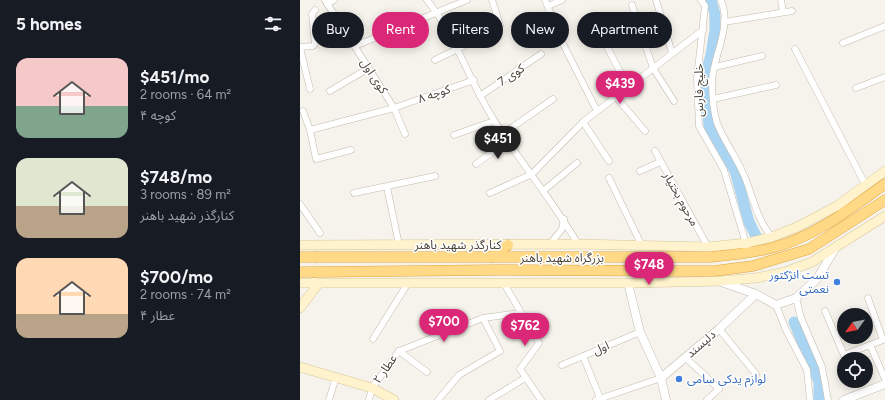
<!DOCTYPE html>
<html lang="en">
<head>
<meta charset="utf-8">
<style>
  :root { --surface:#171b24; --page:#242831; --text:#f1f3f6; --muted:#9ea1a6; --accent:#db2777 }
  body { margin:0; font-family:Figtree,"Noto Sans Arabic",sans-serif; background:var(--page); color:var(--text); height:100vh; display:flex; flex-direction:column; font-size:15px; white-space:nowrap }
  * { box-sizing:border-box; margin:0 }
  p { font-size:13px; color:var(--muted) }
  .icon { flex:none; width:22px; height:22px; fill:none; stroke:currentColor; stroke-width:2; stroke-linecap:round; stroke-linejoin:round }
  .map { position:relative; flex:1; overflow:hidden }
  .drawer { display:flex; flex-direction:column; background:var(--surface); width:300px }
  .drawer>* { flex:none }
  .guide { position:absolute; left:12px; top:12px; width:380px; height:36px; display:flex; gap:8px }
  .needle { width:26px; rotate:237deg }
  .buttons { position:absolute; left:537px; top:308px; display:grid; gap:8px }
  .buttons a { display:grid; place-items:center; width:36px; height:36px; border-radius:50%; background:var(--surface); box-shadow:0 2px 10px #0003; font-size:20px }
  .price { position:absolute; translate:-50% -34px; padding:0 9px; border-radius:14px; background:var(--accent); color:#fff; font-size:13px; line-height:26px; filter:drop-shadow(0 1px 2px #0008) }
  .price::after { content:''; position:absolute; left:50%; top:24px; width:12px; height:9px; margin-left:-6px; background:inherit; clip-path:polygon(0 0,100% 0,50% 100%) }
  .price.on { background:#222; color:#fff }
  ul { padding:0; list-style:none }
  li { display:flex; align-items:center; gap:12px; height:100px; padding:0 16px }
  li span { display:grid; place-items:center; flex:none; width:112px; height:80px; border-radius:12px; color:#555 }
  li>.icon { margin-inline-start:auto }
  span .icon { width:48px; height:48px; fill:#fffc; stroke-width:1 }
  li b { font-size:17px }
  h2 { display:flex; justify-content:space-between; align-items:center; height:48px; padding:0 16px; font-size:17px }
  .tag { padding:0 14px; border-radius:18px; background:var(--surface); box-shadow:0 2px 10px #0003; font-size:14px; line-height:36px }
  .tag.on { background:var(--accent); color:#fff }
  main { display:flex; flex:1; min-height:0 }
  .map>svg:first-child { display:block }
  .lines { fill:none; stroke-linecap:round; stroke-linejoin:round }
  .river { stroke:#a9d4f2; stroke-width:11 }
  .minor-casing { stroke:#c2bbae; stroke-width:7 }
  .tertiary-casing { stroke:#c2bbae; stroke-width:9 }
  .secondary-casing { stroke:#d6c79b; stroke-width:10 }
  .trunk-casing { stroke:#e0a43c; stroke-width:11 }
  .minor { stroke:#fff; stroke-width:6 }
  .tertiary { stroke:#fff; stroke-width:8 }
  .secondary { stroke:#fff3cd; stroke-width:9 }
  .trunk { stroke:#ffd985; stroke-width:10 }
  .trunk-bridge-casing { stroke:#e0a43c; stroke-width:11; stroke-linecap:butt }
  .trunk-bridge { stroke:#ffd985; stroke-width:10 }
  .shop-dot { fill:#3f7fe0; stroke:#fff; stroke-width:1.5 }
  .labels { text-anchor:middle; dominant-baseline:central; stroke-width:3; stroke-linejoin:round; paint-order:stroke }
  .street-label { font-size:12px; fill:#4b4439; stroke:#fff }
  .shop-label { font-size:12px; fill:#366cbe; stroke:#fff; text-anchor:end }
</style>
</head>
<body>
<main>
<section class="drawer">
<h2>5 homes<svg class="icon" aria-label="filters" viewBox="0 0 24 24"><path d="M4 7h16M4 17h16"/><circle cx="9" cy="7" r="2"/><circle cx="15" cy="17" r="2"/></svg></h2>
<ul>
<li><span style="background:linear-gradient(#f6c9c9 60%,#7fa58c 0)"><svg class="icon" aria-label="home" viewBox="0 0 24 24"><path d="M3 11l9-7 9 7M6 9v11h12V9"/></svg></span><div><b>$451/mo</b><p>2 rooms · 64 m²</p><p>کوچه ۴</p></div></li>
<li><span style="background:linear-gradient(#dfe7d0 60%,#b9a48a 0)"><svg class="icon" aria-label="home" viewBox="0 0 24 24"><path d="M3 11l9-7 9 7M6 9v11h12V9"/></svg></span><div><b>$748/mo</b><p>3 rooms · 89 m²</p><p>کنارگذر شهید باهنر</p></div></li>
<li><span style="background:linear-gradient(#ffd9b3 70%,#b9a48a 0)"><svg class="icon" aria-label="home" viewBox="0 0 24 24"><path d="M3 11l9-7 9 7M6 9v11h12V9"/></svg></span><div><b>$700/mo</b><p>2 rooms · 74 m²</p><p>عطار ۴</p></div></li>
</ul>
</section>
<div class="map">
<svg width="585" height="400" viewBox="0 0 585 400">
  <rect width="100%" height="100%" fill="#f6f3ec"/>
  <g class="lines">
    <g class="river">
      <path d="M 411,0 L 415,14 L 415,30 L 411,55 L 405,77 L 409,126 L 435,171 L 449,222 L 457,238"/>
      <path d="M 494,322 L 519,382 L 519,400"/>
    </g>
    <defs>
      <g id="minor">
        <path d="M 25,0 L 94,108 L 105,134"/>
        <path d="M 127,0 C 156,36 169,81 194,120 C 220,162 253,201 278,244"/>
        <path d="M 245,0 L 263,44 L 297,111"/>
        <path d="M 356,0 L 372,53"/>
        <path d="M 401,0 L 405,6 L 397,78 L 399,126 L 424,170 L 447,247"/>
        <path d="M 421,0 C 432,27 414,54 412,80 C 412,93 413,110 417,123 C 423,139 435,155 442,171 C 453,193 455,218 472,237"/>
        <path d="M 481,0 L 483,12"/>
        <path d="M 27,4 L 34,0"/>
        <path d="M 332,5 L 353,68 L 374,101"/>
        <path d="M 248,6 L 262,0"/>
        <path d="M 293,20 L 328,87"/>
        <path d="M 424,22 L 492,11"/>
        <path d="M 543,43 L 585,26"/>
        <path d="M 55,46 L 167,0"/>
        <path d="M 0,47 L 13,46 L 15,44 L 12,14 L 15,10"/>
        <path d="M 0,48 L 10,89"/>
        <path d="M 495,49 L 565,184"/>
        <path d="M 135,60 L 198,29 L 200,25 L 192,0"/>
        <path d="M 415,67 L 462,56"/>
        <path d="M 556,88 L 585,77"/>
        <path d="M 30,91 L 69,68"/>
        <path d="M 180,96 L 241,54"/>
        <path d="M 316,97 L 345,131"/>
        <path d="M 413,99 L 476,85"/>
        <path d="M 3,111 L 10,130 L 16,159 L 51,150"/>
        <path d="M 283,122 L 309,161"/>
        <path d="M 10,130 L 94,108 L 174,80"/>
        <path d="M 204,133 L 253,99"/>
        <path d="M 154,135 L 194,121"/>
        <path d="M 355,151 L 408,247"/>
        <path d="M 176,164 L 208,141"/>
        <path d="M 340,171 L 360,162"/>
        <path d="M 309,178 L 342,246"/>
        <path d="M 87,187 L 99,245"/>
        <path d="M 243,191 L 277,163"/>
        <path d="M 54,193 L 135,176"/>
        <path d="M 190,193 L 232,174 L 283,122 L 403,30"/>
        <path d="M 0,204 L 20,233"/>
        <path d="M 250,244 L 262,229 L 264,219"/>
        <path d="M 203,282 L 239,343 L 220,369 L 241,400"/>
        <path d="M 496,298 L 501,318 L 522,367 L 528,400"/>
        <path d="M 476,305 L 486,330 L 507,370 L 510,400"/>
        <path d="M 525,311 L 544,355 L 583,340 L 568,298"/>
        <path d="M 419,329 L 456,374"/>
        <path d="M 73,339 L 108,283"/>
        <path d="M 570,345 L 585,379"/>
        <path d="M 99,351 L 183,318"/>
        <path d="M 99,351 L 127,372"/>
        <path d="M 283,356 L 300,398"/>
        <path d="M 386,358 L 419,389 L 407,400"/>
        <path d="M 262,365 L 340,332"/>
        <path d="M 29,400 L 36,377"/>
        <path d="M 69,400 L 72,388 L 99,351"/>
        <path d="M 138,400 L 159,375 L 200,351 L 183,318 L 220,313"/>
        <path d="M 189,400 L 225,378"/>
        <path d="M 296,400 L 361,378"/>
      </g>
      <g id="tertiary">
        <path d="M 421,282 L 456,294 L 476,305 L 496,298 L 517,279 L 536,247"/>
        <path d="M 328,283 L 340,332 L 361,378 L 366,400"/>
        <path d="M 361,378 L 419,329 L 456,294"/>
        <path d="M 544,400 L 585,384"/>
      </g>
      <g id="secondary">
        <path d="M 0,245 L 278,244 L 408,247 L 447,243 L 472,237 L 497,227 L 537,206 L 585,171"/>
        <path d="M 0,283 L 332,283 L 420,281 L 456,278 L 485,272 L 512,262 L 585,216"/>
        <path d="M 0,308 L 18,284 L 14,282"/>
        <path d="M 0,367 L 72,388 L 94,400"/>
      </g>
      <g id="trunk">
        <path d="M 17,257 L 411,257 C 433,255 454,253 475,247 C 516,236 551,208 585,184"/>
        <path d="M 192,257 L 208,245"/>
        <path d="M 17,272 L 195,270 L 380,271 L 414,271 L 453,266 L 509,249 L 585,200"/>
      </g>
    </defs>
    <use href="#minor" class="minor-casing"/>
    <use href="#tertiary" class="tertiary-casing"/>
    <use href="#secondary" class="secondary-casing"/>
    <use href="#trunk" class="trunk-casing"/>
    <use href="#minor" class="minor"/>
    <use href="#tertiary" class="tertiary"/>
    <use href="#secondary" class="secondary"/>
    <use href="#trunk" class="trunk"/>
    <defs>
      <g id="trunk-bridge">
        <path d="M 0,257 L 17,257"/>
        <path d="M 0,272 L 17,272"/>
      </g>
    </defs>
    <use href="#trunk-bridge" class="trunk-bridge-casing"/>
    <use href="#trunk-bridge" class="trunk-bridge"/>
  </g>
  <g class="shop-dot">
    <circle cx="537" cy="282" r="4"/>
    <circle cx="379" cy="379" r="4"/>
  </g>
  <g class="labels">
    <g class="street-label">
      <text transform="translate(211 75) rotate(-34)">کوی 7</text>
      <text transform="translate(74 76) rotate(57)">کوی اول</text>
      <text transform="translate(399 90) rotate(-90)">خلیج فارس</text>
      <text transform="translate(134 94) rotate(-19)">کوچه ۸</text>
      <text transform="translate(381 199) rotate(61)">مرحوم بختیار</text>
      <text x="158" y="245">کنارگذر شهید باهنر</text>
      <text x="262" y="258">بزرگراه شهید باهنر</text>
      <text transform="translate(401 344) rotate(-41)">دلپسند</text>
      <text transform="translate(301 348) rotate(-23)">اول</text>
      <text transform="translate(85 369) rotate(-55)">عطار ۲</text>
    </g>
    <g class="shop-label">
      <text x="529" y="275">تست انژکتور<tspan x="529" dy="14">نعمتی</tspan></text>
      <text x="387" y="379" text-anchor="start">لوازم یدکی سامی</text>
    </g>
  </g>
</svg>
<div class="buttons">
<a><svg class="needle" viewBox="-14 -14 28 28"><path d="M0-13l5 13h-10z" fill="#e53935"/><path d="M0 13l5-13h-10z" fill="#9ea1a6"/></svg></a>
<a><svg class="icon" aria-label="locate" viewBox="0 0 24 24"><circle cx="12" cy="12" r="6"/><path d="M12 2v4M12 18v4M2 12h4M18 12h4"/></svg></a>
</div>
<b class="price" style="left:320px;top:105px">$439</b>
<b class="price on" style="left:198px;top:160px">$451</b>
<b class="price" style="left:349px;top:286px">$748</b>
<b class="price" style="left:144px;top:343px">$700</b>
<b class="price" style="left:225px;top:347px">$762</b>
<div class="guide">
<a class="tag">Buy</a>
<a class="tag on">Rent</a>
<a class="tag">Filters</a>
<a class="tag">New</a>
<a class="tag">Apartment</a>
</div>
</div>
</main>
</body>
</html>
